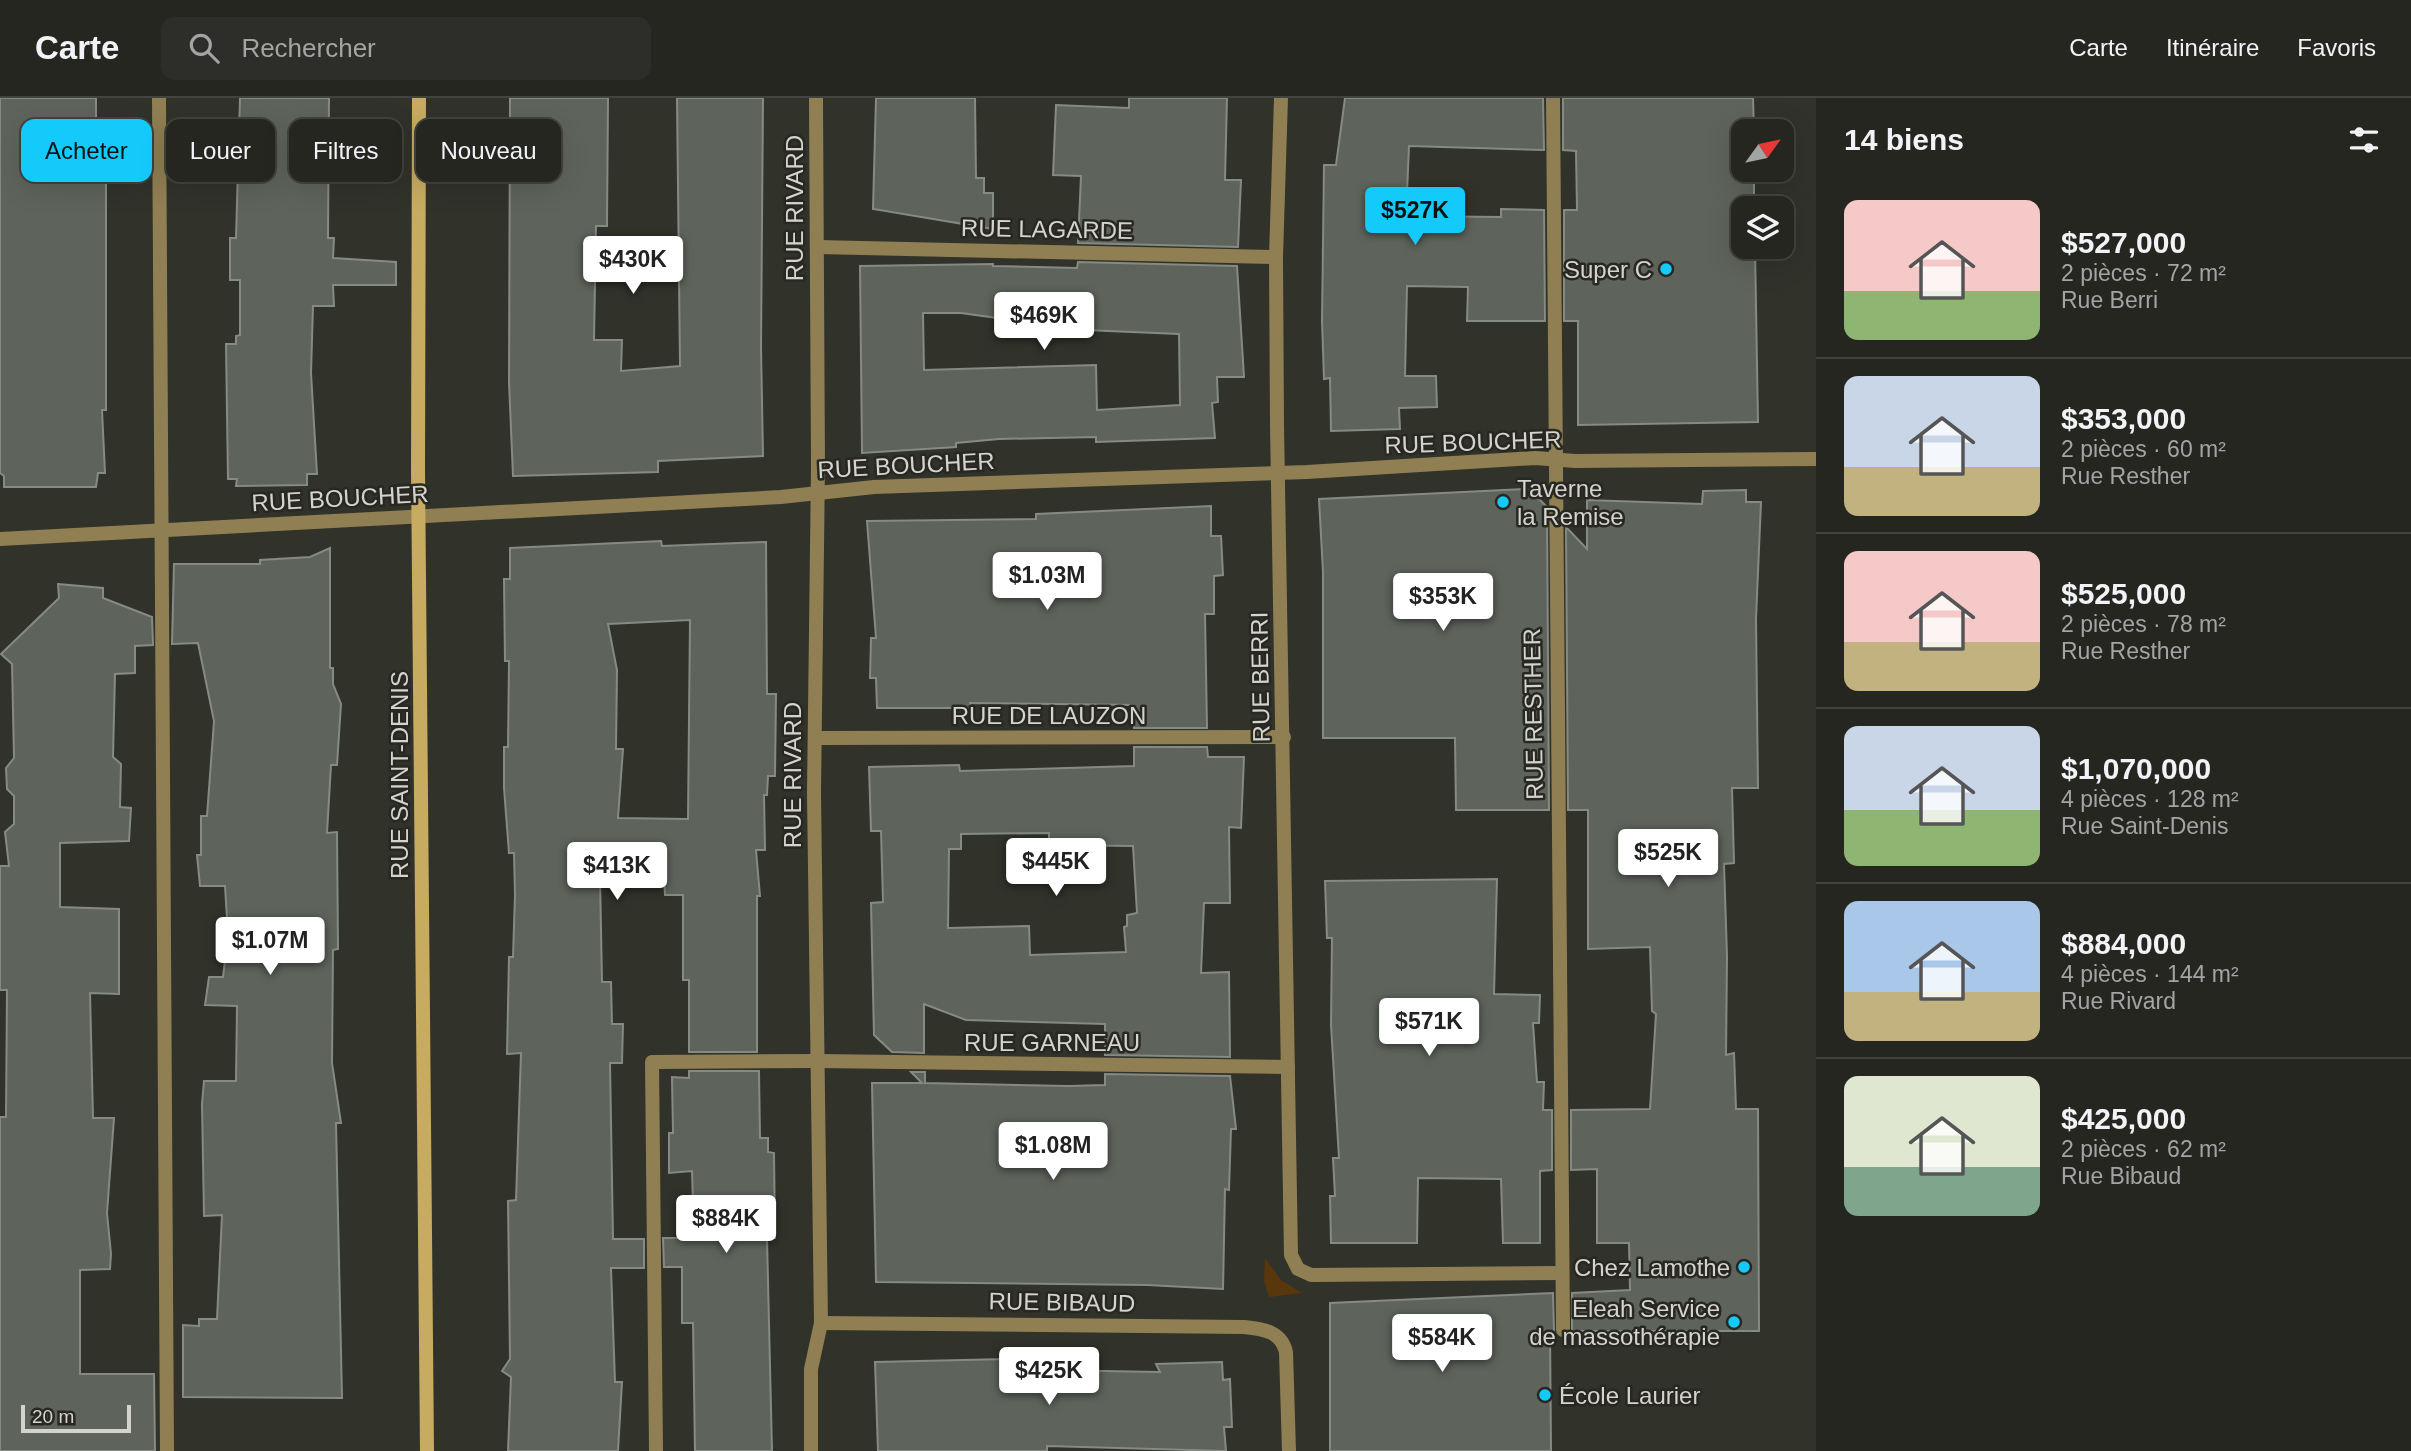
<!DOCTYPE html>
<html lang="fr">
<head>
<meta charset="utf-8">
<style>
  :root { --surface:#252620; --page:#2d2e29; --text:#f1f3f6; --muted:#a3a5a5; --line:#42433e; --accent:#14cafb }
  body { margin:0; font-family:Arial,sans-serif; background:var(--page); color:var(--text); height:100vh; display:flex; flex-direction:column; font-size:26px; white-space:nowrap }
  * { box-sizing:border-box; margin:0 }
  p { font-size:23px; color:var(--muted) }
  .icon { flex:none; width:38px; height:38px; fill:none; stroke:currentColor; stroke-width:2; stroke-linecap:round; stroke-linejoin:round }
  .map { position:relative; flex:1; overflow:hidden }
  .drawer { display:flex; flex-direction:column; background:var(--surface); width:595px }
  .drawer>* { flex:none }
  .hud { position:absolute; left:21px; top:21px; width:665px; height:63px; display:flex; gap:14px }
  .needle { width:46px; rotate:57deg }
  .tools { position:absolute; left:1731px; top:21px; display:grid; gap:14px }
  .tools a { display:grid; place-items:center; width:63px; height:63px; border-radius:14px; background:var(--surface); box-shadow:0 7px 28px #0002,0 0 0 2px var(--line); font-size:35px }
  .scale { position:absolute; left:21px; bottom:18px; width:110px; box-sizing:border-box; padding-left:7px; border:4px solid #d4d4cf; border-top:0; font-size:19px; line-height:24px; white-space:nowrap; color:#d4d4cf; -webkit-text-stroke:5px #282821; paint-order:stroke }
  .price { position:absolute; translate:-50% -60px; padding:0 16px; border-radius:7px; background:#fff; color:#222; font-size:23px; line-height:46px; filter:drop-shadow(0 2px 4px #0008) }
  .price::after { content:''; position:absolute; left:50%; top:42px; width:21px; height:16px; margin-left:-10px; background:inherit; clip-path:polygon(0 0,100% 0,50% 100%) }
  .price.active { background:var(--accent); color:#111 }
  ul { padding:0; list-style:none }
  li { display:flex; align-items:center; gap:21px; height:175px; padding:0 28px }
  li+li { border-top:2px solid var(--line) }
  li span { display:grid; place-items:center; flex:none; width:196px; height:140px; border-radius:14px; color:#555 }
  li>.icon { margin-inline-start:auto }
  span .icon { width:84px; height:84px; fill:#fffc; stroke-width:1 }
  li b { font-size:30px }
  h2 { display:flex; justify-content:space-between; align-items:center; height:84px; padding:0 28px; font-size:30px }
  .pill { padding:0 24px; border-radius:14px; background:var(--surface); box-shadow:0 7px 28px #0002,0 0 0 2px var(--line); font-size:24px; line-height:63px }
  .pill.active { background:var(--accent); color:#111 }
  header { display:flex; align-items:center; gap:42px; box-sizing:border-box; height:98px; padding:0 35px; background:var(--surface); border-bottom:2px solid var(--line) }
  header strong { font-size:33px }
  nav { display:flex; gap:38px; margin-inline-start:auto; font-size:24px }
  .search { width:490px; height:63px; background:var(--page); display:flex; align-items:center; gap:18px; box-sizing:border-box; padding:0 24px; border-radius:14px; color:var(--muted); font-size:26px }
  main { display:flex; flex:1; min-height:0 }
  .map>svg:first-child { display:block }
  .green { fill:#59370c }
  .building { fill:#5e635c; stroke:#858a82; stroke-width:2; fill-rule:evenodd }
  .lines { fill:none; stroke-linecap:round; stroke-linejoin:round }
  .lane { stroke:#907f52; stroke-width:14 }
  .street { stroke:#907f52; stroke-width:14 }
  .secondary { stroke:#c6ab60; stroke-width:14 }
  .poi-dot { fill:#14cafb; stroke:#282821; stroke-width:2.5 }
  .labels { text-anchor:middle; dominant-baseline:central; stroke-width:5; stroke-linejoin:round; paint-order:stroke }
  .street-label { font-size:24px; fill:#d4d4cf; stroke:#282821 }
  .poi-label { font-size:24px; fill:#d4d4cf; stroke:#282821; text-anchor:end }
</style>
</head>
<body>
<header>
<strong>Carte</strong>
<div class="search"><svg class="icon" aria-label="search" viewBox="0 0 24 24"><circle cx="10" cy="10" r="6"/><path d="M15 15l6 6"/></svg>Rechercher</div>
<nav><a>Carte</a><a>Itinéraire</a><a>Favoris</a></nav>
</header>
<main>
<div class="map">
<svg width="1816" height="1353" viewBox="0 0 1816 1353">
  <rect width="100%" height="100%" fill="#31322a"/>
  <path class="green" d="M 1265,1160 L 1281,1182 L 1302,1195 L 1269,1199 L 1264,1183 Z"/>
  <g class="building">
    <path d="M 0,0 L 96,0 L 96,22 L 106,22 L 106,312 L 102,312 L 105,375 L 98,375 L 96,389 L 4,389 L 4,378 L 0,375 Z"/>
    <path d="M 240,0 L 329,0 L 328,140 L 334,140 L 333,160 L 396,164 L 396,187 L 333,187 L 334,208 L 313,208 L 311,275 L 317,376 L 307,376 L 307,387 L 236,388 L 237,381 L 228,381 L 226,246 L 236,246 L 236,238 L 240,237 L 240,182 L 230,182 L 230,140 L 236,140 Z"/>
    <path d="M 510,0 L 608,0 L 607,128 L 596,128 L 594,242 L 622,242 L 621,273 L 680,268 L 677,0 L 763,0 L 761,249 L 763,358 L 658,363 L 658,374 L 513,378 L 509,284 Z"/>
    <path d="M 876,0 L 975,0 L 976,80 L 984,80 L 984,95 L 993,95 L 993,131 L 873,111 Z"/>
    <path d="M 1129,0 L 1227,0 L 1225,82 L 1241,82 L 1238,149 L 1078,145 L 1081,78 L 1053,77 L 1056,7 L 1129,10 Z"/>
    <path d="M 1345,0 L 1543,0 L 1544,52 L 1409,48 L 1406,118 L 1501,119 L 1501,111 L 1544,112 L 1545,223 L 1467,223 L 1468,189 L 1407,188 L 1405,278 L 1436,278 L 1437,309 L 1399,310 L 1400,331 L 1331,333 L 1330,280 L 1324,281 L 1322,223 L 1324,67 L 1336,67 Z"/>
    <path d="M 1563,0 L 1753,0 L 1754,33 L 1743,33 L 1743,72 L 1754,72 L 1754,110 L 1743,110 L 1743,149 L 1755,149 L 1758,324 L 1578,327 L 1578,223 L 1564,223 L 1564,112 L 1577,112 L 1576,53 L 1563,52 Z"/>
    <path d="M 1078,164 L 1237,168 L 1244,279 L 1217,279 L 1218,304 L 1212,305 L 1215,340 L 1096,344 L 1096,339 L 999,341 L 956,345 L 956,349 L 862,355 L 860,168 L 993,166 L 993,168 L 1077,170 ZM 923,215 L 961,215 L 1084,232 L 1179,236 L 1180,307 L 1097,312 L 1096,267 L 924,272 Z"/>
    <path d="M 1525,391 L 1531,393 L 1547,409 L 1549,712 L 1456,712 L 1455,640 L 1323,640 L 1323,474 L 1319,401 Z"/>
    <path d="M 1746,392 L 1746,404 L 1761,404 L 1756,521 L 1758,690 L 1732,690 L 1734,765 L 1724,766 L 1727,858 L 1726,957 L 1734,955 L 1736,1011 L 1758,1011 L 1759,1233 L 1572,1233 L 1572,1195 L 1630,1192 L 1629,1145 L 1597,1145 L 1597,1071 L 1571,1072 L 1571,1012 L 1650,1011 L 1656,916 L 1652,913 L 1650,849 L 1588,851 L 1588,712 L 1568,712 L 1566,429 L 1587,451 L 1587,402 L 1702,406 L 1703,393 Z"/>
    <path d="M 1211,408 L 1211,438 L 1221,438 L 1223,477 L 1214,478 L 1214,516 L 1205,516 L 1207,630 L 1134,630 L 1133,607 L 970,605 L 970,610 L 877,610 L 876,580 L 870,580 L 871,540 L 876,540 L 867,423 L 1036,421 L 1036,416 Z"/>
    <path d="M 661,443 L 662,448 L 766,444 L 767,596 L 776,596 L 775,678 L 768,678 L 767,697 L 764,697 L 765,752 L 756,752 L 760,798 L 757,798 L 757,954 L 689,954 L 689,882 L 683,882 L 683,797 L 665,797 L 664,778 L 600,779 L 602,884 L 611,884 L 612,926 L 623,926 L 622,965 L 610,965 L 613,1141 L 644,1141 L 644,1170 L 611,1170 L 615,1284 L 622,1284 L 618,1353 L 508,1353 L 511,1279 L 502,1273 L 510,1261 L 508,1103 L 516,1102 L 521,955 L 507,956 L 509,859 L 513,859 L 515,797 L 514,755 L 509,755 L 504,690 L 504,649 L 508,649 L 509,563 L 505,563 L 504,481 L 510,481 L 510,450 ZM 690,522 L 688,721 L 618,720 L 623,651 L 616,651 L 617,572 L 608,526 Z"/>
    <path d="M 330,450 L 330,570 L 333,570 L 333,586 L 341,606 L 337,667 L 331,667 L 327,735 L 337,734 L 338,851 L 333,852 L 332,965 L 341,1025 L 336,1025 L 342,1300 L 183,1299 L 183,1227 L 199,1228 L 199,1221 L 217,1221 L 222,1117 L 204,1118 L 202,1006 L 204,983 L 236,983 L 237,908 L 205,907 L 209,879 L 223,879 L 228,837 L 225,788 L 200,788 L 197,757 L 201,757 L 201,718 L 207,718 L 214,623 L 198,545 L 172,546 L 174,466 L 260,466 L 260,462 L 310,459 Z"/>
    <path d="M 58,486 L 103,490 L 103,500 L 152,519 L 153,547 L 135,548 L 135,575 L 115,576 L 113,659 L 121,666 L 120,709 L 131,710 L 129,743 L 60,745 L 60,809 L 119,811 L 119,896 L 90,895 L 93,1020 L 114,1020 L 107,1115 L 111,1156 L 110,1171 L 80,1172 L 80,1276 L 154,1276 L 155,1353 L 0,1353 L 0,1019 L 6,1019 L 7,892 L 0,892 L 0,768 L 9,768 L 5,734 L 14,726 L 14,698 L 7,691 L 6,670 L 14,660 L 12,566 L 1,556 L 59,500 Z"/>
    <path d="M 1134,649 L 1207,649 L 1208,659 L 1244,659 L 1241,730 L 1229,729 L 1230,805 L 1204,805 L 1201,875 L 1229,874 L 1230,959 L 1105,957 L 1105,926 L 966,922 L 924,906 L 924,955 L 892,954 L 874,937 L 871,805 L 883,804 L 881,733 L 871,733 L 869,669 L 959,667 L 960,673 L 1134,668 ZM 1049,735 L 1049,747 L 1133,748 L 1137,815 L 1127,817 L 1127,828 L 1124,829 L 1126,854 L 1030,857 L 1029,828 L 948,830 L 949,751 L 961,751 L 961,736 Z"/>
    <path d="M 1497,781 L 1494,896 L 1540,897 L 1539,925 L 1533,925 L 1537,984 L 1544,984 L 1543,1012 L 1552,1012 L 1552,1072 L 1540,1073 L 1540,1145 L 1503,1145 L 1501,1081 L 1418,1080 L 1417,1145 L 1331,1145 L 1330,1098 L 1335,1098 L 1333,1060 L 1339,1060 L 1331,927 L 1332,840 L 1327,840 L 1325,783 Z"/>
    <path d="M 689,973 L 759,973 L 760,1040 L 768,1040 L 768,1054 L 774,1055 L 775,1140 L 767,1140 L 772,1353 L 695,1353 L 693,1225 L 682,1225 L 682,1169 L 664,1169 L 663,1140 L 694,1140 L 692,1073 L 669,1075 L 669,1035 L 673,1035 L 672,979 L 689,980 Z"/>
    <path d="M 911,974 L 925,974 L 925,985 L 1069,988 L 1105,987 L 1105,976 L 1230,978 L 1236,1031 L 1231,1031 L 1229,1092 L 1225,1091 L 1223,1191 L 1147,1187 L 876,1184 L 872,985 L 922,985 Z"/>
    <path d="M 1553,1195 L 1554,1233 L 1550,1233 L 1551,1353 L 1330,1353 L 1330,1205 Z"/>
    <path d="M 1045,1260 L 1045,1272 L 1160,1274 L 1156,1266 L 1222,1264 L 1223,1282 L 1230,1281 L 1232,1329 L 1224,1329 L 1226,1353 L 1047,1348 L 1047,1353 L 878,1353 L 875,1264 Z"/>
  </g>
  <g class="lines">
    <g class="lane">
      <path d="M 159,0 L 167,1353"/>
      <path d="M 656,1353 L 652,964 L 816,963"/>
    </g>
    <g class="street">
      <path d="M 1281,0 L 1276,159 L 1277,327 L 1291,1157 L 1298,1171 L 1311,1177 L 1562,1175"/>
      <path d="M 1553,0 L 1563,1232"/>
      <path d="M 817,149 L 1276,159"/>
      <path d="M 0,441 L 781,399 L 874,389 L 1307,374 L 1535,360 L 1575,363 L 1816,361"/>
      <path d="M 815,640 L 1284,639"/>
      <path d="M 816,963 L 1288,969"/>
      <path d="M 821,1225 L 1244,1229 C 1263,1231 1281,1233 1286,1254 L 1289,1353"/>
      <path d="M 811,1353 L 811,1271 L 821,1225 L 814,695 L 818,368 L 816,0"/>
    </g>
    <path class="secondary" d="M 419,0 L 418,371 L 427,1353"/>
  </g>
  <g class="poi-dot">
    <circle cx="1666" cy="171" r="7"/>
    <circle cx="1503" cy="404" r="7"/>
    <circle cx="1744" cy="1169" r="7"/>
    <circle cx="1734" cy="1224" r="7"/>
    <circle cx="1545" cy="1297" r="7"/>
  </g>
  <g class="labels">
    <g class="street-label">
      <text transform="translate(794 110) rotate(-90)">RUE RIVARD</text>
      <text transform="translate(1047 131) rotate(1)">RUE LAGARDE</text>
      <text transform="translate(1473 344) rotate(-2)">RUE BOUCHER</text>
      <text transform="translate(906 367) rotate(-3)">RUE BOUCHER</text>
      <text transform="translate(340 400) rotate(-3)">RUE BOUCHER</text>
      <text transform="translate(1260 579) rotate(-91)">RUE BERRI</text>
      <text transform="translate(1533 616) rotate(-91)">RUE RESTHER</text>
      <text x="1049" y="617">RUE DE LAUZON</text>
      <text transform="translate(399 677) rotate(-90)">RUE SAINT-DENIS</text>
      <text transform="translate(792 677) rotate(-90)">RUE RIVARD</text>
      <text x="1052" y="944">RUE GARNEAU</text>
      <text transform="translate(1062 1204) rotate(1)">RUE BIBAUD</text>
    </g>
    <g class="poi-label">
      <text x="1652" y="171">Super C</text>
      <text x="1517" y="390" text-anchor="start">Taverne<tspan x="1517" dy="28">la Remise</tspan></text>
      <text x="1730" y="1169">Chez Lamothe</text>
      <text x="1720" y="1210">Eleah Service<tspan x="1720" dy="28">de massothérapie</tspan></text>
      <text x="1559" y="1297" text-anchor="start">École Laurier</text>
    </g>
  </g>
</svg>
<div class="tools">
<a><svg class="needle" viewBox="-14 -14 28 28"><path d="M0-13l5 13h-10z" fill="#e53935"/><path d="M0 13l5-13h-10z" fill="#a3a5a5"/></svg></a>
<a><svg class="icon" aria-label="layers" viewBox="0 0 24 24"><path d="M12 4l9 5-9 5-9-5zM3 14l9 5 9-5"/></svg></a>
</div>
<div class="scale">20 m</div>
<b class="price active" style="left:1415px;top:149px">$527K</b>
<b class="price" style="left:633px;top:198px">$430K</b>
<b class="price" style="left:1044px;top:254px">$469K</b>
<b class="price" style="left:1047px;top:514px">$1.03M</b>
<b class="price" style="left:1443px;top:535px">$353K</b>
<b class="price" style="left:1668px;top:791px">$525K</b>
<b class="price" style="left:1056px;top:800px">$445K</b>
<b class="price" style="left:617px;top:804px">$413K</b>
<b class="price" style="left:270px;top:879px">$1.07M</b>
<b class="price" style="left:1429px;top:960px">$571K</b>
<b class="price" style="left:1053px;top:1084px">$1.08M</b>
<b class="price" style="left:726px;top:1157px">$884K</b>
<b class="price" style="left:1442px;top:1276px">$584K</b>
<b class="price" style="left:1049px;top:1309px">$425K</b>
<div class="hud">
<a class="pill active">Acheter</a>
<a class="pill">Louer</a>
<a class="pill">Filtres</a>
<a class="pill">Nouveau</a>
</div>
</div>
<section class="drawer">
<h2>14 biens<svg class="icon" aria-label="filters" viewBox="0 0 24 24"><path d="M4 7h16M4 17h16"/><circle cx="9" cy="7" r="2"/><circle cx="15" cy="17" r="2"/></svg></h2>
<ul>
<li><span style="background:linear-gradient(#f6c9c9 65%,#8fb573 0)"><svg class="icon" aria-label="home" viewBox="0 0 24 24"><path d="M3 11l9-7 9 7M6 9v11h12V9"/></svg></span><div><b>$527,000</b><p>2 pièces · 72 m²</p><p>Rue Berri</p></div></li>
<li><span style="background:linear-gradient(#c9d6e8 65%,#c2b280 0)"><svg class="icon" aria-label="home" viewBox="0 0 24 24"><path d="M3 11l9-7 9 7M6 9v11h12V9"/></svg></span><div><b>$353,000</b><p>2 pièces · 60 m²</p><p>Rue Resther</p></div></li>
<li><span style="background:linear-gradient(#f6c9c9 65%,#c2b280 0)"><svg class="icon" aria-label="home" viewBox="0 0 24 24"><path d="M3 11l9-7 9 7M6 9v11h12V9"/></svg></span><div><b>$525,000</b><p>2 pièces · 78 m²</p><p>Rue Resther</p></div></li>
<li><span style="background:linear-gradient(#c9d6e8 60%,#8fb573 0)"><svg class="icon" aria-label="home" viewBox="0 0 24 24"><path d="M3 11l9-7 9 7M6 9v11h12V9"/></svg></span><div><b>$1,070,000</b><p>4 pièces · 128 m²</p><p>Rue Saint-Denis</p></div></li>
<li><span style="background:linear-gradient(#a9c7e8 65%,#c2b280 0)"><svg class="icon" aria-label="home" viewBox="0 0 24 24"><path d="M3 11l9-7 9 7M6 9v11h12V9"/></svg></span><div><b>$884,000</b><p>4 pièces · 144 m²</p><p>Rue Rivard</p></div></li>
<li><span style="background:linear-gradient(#dfe7d0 65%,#7fa58c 0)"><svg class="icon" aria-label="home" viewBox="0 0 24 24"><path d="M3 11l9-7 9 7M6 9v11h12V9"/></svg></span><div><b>$425,000</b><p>2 pièces · 62 m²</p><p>Rue Bibaud</p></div></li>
</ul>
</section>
</main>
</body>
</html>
